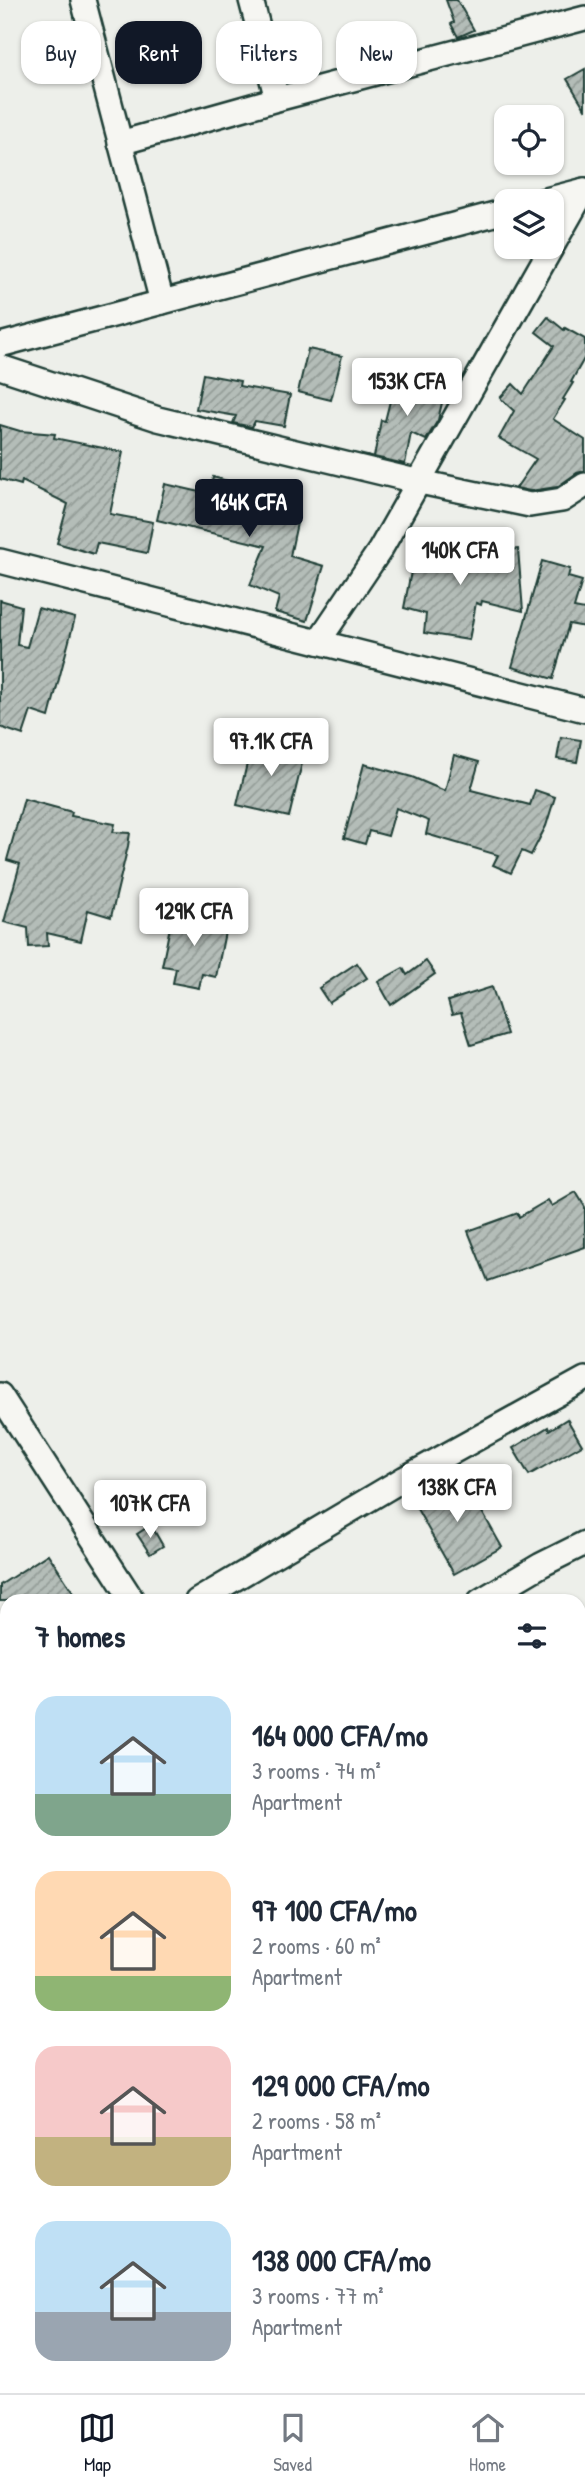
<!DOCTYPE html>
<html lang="en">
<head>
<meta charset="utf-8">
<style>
  :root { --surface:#fff; --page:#f2f2f3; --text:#1f2937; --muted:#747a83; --line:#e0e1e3; --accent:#111827 }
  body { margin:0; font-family:"Patrick Hand",sans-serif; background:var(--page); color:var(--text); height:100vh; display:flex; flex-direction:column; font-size:26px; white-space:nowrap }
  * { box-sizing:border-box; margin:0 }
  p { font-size:23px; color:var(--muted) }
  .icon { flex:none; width:38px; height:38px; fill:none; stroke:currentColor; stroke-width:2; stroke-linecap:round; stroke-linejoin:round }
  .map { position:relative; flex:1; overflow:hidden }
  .sheet { position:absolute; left:0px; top:1594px; width:586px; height:800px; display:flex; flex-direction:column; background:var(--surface); border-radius:21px 21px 0 0; box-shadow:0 2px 5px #0004 }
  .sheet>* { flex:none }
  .hud { position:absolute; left:21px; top:21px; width:544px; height:63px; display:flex; gap:14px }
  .tools { position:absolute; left:494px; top:105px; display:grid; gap:14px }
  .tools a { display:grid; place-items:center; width:70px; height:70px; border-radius:14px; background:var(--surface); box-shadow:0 2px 5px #0004; font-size:35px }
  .price { position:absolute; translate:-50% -60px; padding:0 16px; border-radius:7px; background:#fff; color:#222; font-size:23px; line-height:46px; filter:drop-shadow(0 2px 4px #0008) }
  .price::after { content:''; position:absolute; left:50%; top:42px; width:21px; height:16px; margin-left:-10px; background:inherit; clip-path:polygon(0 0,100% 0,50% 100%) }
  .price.active { background:var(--accent); color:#fff }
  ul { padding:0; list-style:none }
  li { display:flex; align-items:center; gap:21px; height:175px; padding:0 35px }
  li span { display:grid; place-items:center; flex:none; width:196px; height:140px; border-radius:21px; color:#555 }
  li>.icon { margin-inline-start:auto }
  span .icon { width:84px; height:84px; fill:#fffc; stroke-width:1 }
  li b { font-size:30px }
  h2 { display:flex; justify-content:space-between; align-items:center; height:84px; padding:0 35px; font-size:30px }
  .pill { padding:0 24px; border-radius:21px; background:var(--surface); box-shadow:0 2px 5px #0004; font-size:24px; line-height:63px }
  .pill.active { background:var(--accent); color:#fff }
  .menu { display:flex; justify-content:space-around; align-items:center; height:98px; border-top:2px solid var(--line); background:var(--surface); font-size:19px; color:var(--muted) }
  .menu a { display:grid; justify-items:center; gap:4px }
  .menu .active { color:var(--accent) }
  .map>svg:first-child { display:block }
  .building { fill:url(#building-hatch); stroke:#1f3d34; stroke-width:2 }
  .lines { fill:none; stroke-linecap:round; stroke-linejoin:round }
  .street-casing { stroke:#1f3d34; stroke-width:28 }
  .street { stroke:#f6f6f2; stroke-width:23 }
</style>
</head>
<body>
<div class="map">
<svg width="585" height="2393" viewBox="0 0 585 2393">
  <defs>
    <pattern id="building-hatch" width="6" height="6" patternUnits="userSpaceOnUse" patternTransform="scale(1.75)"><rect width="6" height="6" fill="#b4bdb8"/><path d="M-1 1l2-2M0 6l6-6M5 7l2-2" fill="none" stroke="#929b96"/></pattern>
  </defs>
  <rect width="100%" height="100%" fill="#edefea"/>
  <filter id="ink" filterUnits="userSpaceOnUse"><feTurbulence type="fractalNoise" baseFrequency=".0143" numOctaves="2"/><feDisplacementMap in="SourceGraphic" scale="14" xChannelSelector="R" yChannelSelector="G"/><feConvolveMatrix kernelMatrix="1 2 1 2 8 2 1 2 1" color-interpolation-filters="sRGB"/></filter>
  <g filter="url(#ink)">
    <g class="building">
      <path d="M 446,0 L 457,0 L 474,30 L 458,37 L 451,24 L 454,22 Z"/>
      <path d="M 585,69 L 585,109 L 567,79 Z"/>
      <path d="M 548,317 L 564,330 L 565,328 L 585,339 L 585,357 L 571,382 L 573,383 L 563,399 L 565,400 L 553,419 L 585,440 L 585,471 L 577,473 L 557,487 L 530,491 L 516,488 L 536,459 L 499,438 L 514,411 L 500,398 L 513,384 L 523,394 L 554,346 L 536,332 Z"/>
      <path d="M 308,349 L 342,356 L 331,400 L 298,392 Z"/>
      <path d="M 397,373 L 425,380 L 423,389 L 444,394 L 438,420 L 426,440 L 411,433 L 405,464 L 374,457 L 381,420 L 385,421 Z"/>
      <path d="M 203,374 L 240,381 L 239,386 L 290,395 L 284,426 L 255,421 L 252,427 L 233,423 L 236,416 L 196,409 Z"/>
      <path d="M 0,425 L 20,431 L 55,434 L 54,438 L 123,452 L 110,514 L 153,522 L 147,553 L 97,543 L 94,554 L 57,543 L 68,504 L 22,481 L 21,485 L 0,479 Z"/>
      <path d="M 213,477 L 257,489 L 250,511 L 277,516 L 276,519 L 297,523 L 290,556 L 324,566 L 307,621 L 275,612 L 279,597 L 250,585 L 266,546 L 157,520 L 165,484 L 209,494 Z"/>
      <path d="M 438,535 L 454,537 L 451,551 L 495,562 L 494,551 L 518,549 L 523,611 L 482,601 L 481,605 L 476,603 L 469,640 L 424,633 L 426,614 L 404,608 L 416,545 L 435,549 Z"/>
      <path d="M 542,561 L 570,569 L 568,577 L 582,581 L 574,608 L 585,610 L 585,627 L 569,624 L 553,679 L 512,667 Z"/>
      <path d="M 0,600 L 21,606 L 17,645 L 27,647 L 38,608 L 75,618 L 49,717 L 31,711 L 23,735 L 0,727 Z"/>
      <path d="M 561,737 L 581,740 L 577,762 L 557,759 Z"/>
      <path d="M 253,739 L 305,751 L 289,817 L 237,805 Z"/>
      <path d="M 454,755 L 479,762 L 471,790 L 530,805 L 535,790 L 555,797 L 546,826 L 531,855 L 522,851 L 511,873 L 493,865 L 498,855 L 426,834 L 429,821 L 396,808 L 388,836 L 369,831 L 365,844 L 344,838 L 364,764 L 412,777 L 445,791 Z"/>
      <path d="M 24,799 L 72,812 L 71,816 L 115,824 L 113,832 L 130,833 L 128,846 L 111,917 L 88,910 L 81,941 L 47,933 L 48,946 L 29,947 L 28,928 L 4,922 L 20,864 L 7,860 Z"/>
      <path d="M 173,912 L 227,922 L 216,977 L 202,974 L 199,988 L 173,983 L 176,968 L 162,966 Z"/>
      <path d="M 426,961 L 435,974 L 391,1005 L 378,982 L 403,968 L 407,975 Z"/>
      <path d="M 357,963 L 367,978 L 329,1003 L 319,988 Z"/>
      <path d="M 492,987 L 507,1034 L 471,1045 L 461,1013 L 452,1015 L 448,1001 Z"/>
      <path d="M 576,1192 L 585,1207 L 585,1247 L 488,1281 L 468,1231 L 518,1213 L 519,1217 L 548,1200 L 552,1206 Z"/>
      <path d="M 567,1419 L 582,1445 L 529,1475 L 513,1448 L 548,1427 L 549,1430 Z"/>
      <path d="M 461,1475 L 502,1547 L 454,1574 L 413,1502 Z"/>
      <path d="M 151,1525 L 163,1546 L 150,1554 L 137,1534 Z"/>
      <path d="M 48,1554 L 75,1595 L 65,1601 L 0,1601 L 0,1585 Z"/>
    </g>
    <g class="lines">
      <defs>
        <g id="street">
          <path d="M 83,0 L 162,302"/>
          <path d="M 251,0 L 277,99"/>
          <path d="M 120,143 L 277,99 L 585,18"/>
          <path d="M 542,201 L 585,190"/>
          <path d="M 0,345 L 506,211"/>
          <path d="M 0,367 L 158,419 L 420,482 L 530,505 L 562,500 L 585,485"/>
          <path d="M 0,561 L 585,710"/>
          <path d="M 318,642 L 380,550 L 584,190"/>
          <path d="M 0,1395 L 133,1601"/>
          <path d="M 197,1601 L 405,1478 L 585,1379"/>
          <path d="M 480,1601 L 541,1565 L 585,1543"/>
          <path d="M 579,1722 L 585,1718"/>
          <path d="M 0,1735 L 7,1730"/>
          <path d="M 579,1901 L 585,1911"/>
          <path d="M 0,1915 L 7,1909"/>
          <path d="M 579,2030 L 585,2029"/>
          <path d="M 0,2108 L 7,2101"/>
          <path d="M 579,2236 L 585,2233"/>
          <path d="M 0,2316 L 7,2323"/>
          <path d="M 69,2387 L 74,2393"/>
          <path d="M 250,2393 L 251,2387"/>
          <path d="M 449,2393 L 451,2387"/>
        </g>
      </defs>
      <use href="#street" class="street-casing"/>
      <use href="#street" class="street"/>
    </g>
  </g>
</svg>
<div class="tools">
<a><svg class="icon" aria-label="locate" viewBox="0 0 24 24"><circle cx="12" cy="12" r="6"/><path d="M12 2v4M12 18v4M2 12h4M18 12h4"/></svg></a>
<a><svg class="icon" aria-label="layers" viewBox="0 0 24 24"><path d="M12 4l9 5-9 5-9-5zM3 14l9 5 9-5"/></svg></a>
</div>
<b class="price" style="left:407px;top:418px">153K CFA</b>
<b class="price active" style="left:249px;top:539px">164K CFA</b>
<b class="price" style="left:460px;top:587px">140K CFA</b>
<b class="price" style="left:271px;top:778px">97.1K CFA</b>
<b class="price" style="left:194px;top:948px">129K CFA</b>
<b class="price" style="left:457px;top:1524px">138K CFA</b>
<b class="price" style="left:150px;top:1540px">107K CFA</b>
<div class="hud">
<a class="pill">Buy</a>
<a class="pill active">Rent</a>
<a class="pill">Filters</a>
<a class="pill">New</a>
</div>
<section class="sheet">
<h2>7 homes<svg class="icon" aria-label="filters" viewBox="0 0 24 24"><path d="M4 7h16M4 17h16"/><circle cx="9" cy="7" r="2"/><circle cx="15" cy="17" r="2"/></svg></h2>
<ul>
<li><span style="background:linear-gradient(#bfe0f5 70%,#7fa58c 0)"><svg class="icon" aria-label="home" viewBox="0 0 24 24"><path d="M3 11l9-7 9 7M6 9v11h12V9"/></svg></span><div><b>164 000 CFA/mo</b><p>3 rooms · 74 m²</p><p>Apartment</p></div></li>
<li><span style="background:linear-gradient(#ffd9b3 75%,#8fb573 0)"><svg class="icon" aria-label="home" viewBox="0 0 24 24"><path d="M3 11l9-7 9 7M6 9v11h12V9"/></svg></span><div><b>97 100 CFA/mo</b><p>2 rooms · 60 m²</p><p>Apartment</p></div></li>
<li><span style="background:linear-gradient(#f6c9c9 65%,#c2b280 0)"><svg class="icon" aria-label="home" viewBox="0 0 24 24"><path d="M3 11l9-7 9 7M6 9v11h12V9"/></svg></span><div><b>129 000 CFA/mo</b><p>2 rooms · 58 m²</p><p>Apartment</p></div></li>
<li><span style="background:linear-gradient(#bfe0f5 65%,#9aa5b1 0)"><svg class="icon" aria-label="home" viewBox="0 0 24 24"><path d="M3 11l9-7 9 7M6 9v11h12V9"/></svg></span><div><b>138 000 CFA/mo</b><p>3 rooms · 77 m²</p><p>Apartment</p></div></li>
</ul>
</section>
</div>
<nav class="menu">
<a class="active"><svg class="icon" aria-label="map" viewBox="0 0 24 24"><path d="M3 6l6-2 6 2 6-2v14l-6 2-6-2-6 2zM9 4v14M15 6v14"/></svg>Map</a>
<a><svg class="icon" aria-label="saved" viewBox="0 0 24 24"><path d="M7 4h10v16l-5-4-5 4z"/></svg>Saved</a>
<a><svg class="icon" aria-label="home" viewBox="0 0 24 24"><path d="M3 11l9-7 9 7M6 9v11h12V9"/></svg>Home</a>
</nav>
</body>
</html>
